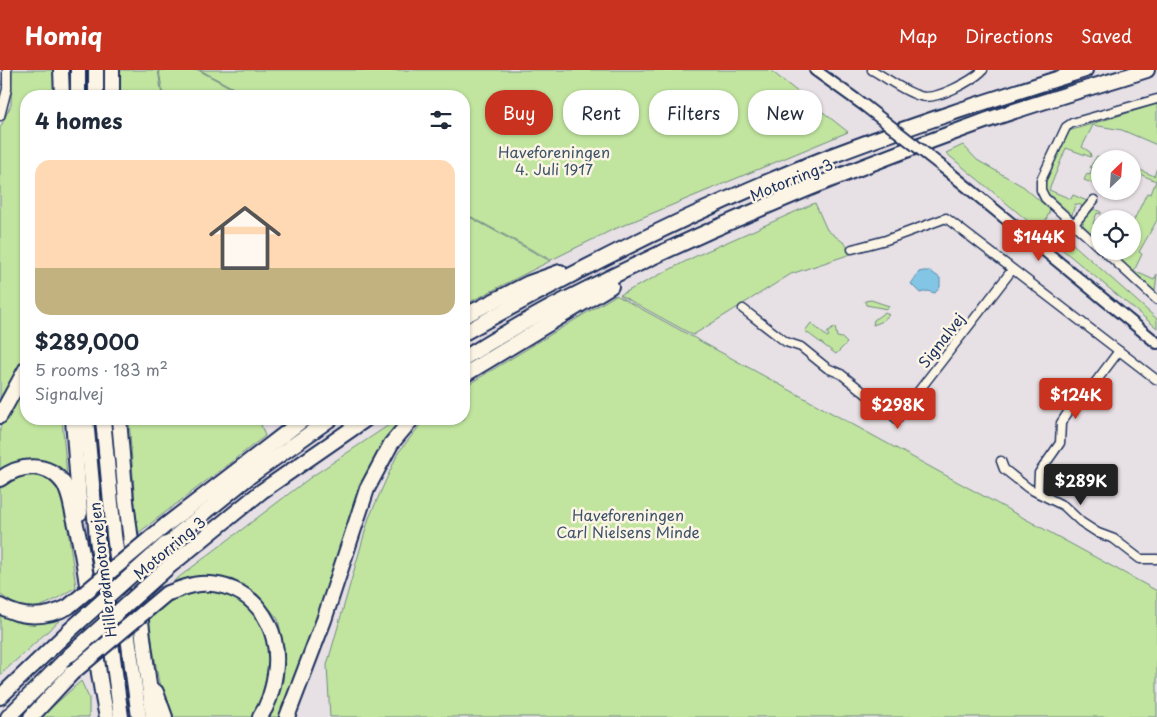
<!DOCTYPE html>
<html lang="en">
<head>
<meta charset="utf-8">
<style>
  :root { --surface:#fff; --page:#f6f6f7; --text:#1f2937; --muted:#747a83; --line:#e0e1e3; --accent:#c8321e }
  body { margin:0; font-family:"Playpen Sans",sans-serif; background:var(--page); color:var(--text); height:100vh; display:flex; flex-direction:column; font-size:19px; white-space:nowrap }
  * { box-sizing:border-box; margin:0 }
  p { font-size:16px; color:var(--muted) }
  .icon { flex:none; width:28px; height:28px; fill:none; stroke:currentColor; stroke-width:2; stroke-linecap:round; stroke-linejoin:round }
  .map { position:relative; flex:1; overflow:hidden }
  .panel { position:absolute; left:20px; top:20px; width:450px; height:335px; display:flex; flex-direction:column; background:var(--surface); border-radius:20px; box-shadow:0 1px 4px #0004 }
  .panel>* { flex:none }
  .guide { position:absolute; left:485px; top:20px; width:475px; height:45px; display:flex; gap:10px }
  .needle { width:32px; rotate:25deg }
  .controls { position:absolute; left:1091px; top:80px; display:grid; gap:10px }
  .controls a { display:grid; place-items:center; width:50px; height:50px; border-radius:50%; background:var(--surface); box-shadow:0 1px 4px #0004; font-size:25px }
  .price { position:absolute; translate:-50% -42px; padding:0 11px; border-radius:5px; background:var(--accent); color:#fff; font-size:16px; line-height:32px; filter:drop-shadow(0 1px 2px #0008) }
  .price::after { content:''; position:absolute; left:50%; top:30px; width:15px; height:11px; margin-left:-8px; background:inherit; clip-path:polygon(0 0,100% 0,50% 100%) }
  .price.active { background:#222; color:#fff }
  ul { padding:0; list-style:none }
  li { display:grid; align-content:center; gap:10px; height:265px; padding:0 15px }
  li+li { border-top:1px solid var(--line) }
  li span { display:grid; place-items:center; height:155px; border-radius:15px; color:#555 }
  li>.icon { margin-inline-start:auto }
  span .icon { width:90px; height:90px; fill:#fffc; stroke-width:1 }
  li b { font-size:21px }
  h2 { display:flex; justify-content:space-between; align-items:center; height:60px; padding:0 15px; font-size:21px }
  .pill { padding:0 18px; border-radius:20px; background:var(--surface); box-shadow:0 1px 4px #0004; font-size:18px; line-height:45px }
  .pill.active { background:var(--accent); color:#fff }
  header { display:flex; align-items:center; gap:30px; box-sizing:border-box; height:70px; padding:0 25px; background:var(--accent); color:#fff }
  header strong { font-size:24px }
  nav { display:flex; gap:28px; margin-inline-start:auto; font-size:18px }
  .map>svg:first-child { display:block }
  .green { fill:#c1e59f; stroke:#6e8a7e }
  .water { fill:#83c5e4; stroke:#5989ae }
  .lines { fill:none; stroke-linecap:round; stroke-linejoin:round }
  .minor-casing { stroke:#1b2f5e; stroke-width:11 }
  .tertiary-casing { stroke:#1b2f5e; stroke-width:14 }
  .motorway-casing { stroke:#1b2f5e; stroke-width:18 }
  .minor { stroke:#fcf5e5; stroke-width:8 }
  .tertiary { stroke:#fcf5e5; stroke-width:10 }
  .motorway { stroke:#fcf5e5; stroke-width:14 }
  .tertiary-bridge-casing { stroke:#1b2f5e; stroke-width:14; stroke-linecap:butt }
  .motorway-bridge-casing { stroke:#1b2f5e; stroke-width:18; stroke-linecap:butt }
  .tertiary-bridge { stroke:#fcf5e5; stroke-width:10 }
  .motorway-bridge { stroke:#fcf5e5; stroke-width:14 }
  .labels { text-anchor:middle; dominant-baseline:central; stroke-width:5; stroke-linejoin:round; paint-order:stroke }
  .park-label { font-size:15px; fill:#3c536b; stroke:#fcf5e5 }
  .street-label { font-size:15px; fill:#1b2f5e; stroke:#fcf5e5 }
</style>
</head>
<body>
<header>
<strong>Homiq</strong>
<nav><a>Map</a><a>Directions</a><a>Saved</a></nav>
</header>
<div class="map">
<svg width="1157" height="647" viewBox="0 0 1157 647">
  <rect width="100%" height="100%" fill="#e7e0e4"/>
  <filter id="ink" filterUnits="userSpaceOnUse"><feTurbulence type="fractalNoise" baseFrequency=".02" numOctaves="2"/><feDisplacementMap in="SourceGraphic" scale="10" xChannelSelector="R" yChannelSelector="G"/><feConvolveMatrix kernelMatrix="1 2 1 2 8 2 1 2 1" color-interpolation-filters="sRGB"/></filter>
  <g filter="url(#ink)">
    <g class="green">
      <path d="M 12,0 L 55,0 L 55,26 L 26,26 L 26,287 L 0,332 L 0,58 L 11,35 Z"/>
      <path d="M 120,0 L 158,0 L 162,26 L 120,26 Z"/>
      <path d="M 159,0 L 198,0 L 246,26 L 163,26 Z"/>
      <path d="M 200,0 L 770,0 L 848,62 L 612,160 L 551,190 L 464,143 L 464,26 L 248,26 Z"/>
      <path d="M 1157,34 L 1157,75 L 1122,60 L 1093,55 L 1082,77 L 1090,82 L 1091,87 L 1066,78 L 1049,120 L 1071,129 L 1073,125 L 1087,131 L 1083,139 L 1081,135 L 1075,134 L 1072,145 L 1048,123 L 1045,118 L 1046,111 L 1069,61 Z"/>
      <path d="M 963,75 L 977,90 L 1024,117 L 1050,140 L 1046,150 L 1157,249 L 1157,258 L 946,83 Z"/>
      <path d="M 1097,86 L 1103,89 L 1100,89 L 1100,109 L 1095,107 L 1092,113 L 1084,110 L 1087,104 L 1090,105 L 1092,98 L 1090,97 Z"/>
      <path d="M 1157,98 L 1157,150 L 1139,182 L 1142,184 L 1134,201 L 1154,210 L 1157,204 L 1155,221 L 1157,225 L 1111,181 L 1132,181 L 1133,152 L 1147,123 L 1151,124 L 1156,111 L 1135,102 L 1140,100 L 1154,106 Z"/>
      <path d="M 815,133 L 827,160 L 847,175 L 851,184 L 791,204 L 693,265 L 620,225 L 698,185 Z"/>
      <path d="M 1094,139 L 1101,142 L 1101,144 L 1097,143 L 1093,153 L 1098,157 L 1096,164 L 1100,166 L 1100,171 L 1083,155 L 1083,151 Z"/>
      <path d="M 464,144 L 550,191 L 464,235 Z"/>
      <path d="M 616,225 L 1157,521 L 1157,647 L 330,647 L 327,595 L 369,448 L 398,383 L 425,349 L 464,349 L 464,317 Z"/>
      <path d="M 871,230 L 889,236 L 887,239 L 866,235 L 865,231 Z"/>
      <path d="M 885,242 L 889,245 L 881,252 L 873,255 L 874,250 Z"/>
      <path d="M 811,253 L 827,267 L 829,266 L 827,263 L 835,257 L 837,267 L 842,268 L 847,273 L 836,284 L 805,261 Z"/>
      <path d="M 26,311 L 26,349 L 62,349 L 67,407 L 47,394 L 0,408 L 0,358 Z"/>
      <path d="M 129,349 L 259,349 L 265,366 L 137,464 Z"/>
      <path d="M 398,349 L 407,349 L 365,410 L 283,647 L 267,647 L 283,611 L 285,583 L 278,549 L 257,524 L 226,509 L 198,506 L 174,511 L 311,407 Z"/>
      <path d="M 24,403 L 45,407 L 63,424 L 76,517 C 47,534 31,550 0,524 L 0,419 L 7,409 Z"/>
      <path d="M 203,519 C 218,523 238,527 249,538 C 278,568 277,614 253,647 L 173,647 L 162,630 L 148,550 L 181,522 Z"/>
      <path d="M 0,542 C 19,555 40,551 61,549 L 0,605 Z"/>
      <path d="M 81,611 L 89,628 L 89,647 L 41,647 Z"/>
    </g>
    <path class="water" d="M 923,201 L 930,201 L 940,208 L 940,217 L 935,223 L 927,221 L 920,223 L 911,214 L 919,202 Z"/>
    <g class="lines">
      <defs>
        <g id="minor">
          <path d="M 872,0 C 887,8 904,22 920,26 C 936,31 972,11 983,0"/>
          <path d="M 0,46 L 7,19 L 7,0"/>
          <path d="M 1074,154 L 1094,130"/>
          <path d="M 1100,178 L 1045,128 L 1041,120 L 1041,110 L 1066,57 L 1072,53 L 1157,29"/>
          <path d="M 852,179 L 886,170 L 946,148 L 1157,310"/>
          <path d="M 1104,181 L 1157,230"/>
          <path d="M 743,239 L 786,272 L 801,277 L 827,298 L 841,304 L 897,349 L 1012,200"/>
          <path d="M 1001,391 L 1004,399 L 1028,418 L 1064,436 L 1081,452 L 1098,463 L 1114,469 L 1140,489 L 1157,489"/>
          <path d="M 1038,423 L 1039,403 L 1060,373 L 1061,353 L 1078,327 L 1088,322 L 1119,281"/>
        </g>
        <g id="tertiary">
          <path d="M 815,0 L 865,36"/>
          <path d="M 944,98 L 1157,273"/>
        </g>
        <g id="motorway">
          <path d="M 61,0 L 62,26"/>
          <path d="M 78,0 L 78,26"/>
          <path d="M 96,0 L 96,26"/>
          <path d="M 112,0 L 112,26"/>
          <path d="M 464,246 L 529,213 L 560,202"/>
          <path d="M 464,263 C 582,197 704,135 831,86 C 914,54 1000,27 1085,0"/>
          <path d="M 464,288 C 497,268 531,247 565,230 C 698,162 835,105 974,55 C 1031,34 1090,18 1147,0"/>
          <path d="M 464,305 L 611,216"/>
          <path d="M 0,346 L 26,299"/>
          <path d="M 73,349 L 80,443"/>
          <path d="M 86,349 L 97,468 L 121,647"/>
          <path d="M 103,349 L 114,465 L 139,647"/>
          <path d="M 119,349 L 126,431 L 153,647"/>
          <path d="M 0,409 C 20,394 48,391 64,414 C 70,424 71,436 74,447 C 91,512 92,581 107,647"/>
          <path d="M 166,455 L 304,349"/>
          <path d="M 166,474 L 250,406 L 330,349"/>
          <path d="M 166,499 L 262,421 L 366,349"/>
          <path d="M 166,524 C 177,520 188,515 200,514 C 251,511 283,555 275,604 C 273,619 269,634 260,647"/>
          <path d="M 0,536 C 22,549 46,548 68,537"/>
          <path d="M 156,622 L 165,647"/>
          <path d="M 0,627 L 69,561"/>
          <path d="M 8,647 L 71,584"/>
          <path d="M 31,647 L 72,603"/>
          <path d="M 287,647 L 324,550 L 367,419 L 391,374 L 412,349"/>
        </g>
      </defs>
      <use href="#minor" class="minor-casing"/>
      <use href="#tertiary" class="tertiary-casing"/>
      <use href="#motorway" class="motorway-casing"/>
      <use href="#minor" class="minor"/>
      <use href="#tertiary" class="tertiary"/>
      <use href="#motorway" class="motorway"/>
      <defs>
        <path id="tertiary-bridge" d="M 865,36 L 944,98"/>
        <g id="motorway-bridge">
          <path d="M 68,537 L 166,455"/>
          <path d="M 69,561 L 166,474"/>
          <path d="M 71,584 L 166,499"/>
          <path d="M 72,603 L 166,524"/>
        </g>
      </defs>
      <use href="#tertiary-bridge" class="tertiary-bridge-casing"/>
      <use href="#motorway-bridge" class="motorway-bridge-casing"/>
      <use href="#tertiary-bridge" class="tertiary-bridge"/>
      <use href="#motorway-bridge" class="motorway-bridge"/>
    </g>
  </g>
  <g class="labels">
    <g class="park-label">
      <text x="554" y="81">Haveforeningen<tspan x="554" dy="17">4. Juli 1917</tspan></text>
      <text x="628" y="444">Haveforeningen<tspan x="628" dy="17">Carl Nielsens Minde</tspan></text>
    </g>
    <g class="street-label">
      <text transform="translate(791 109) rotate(-22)">Motorring 3</text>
      <text transform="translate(941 270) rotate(-52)">Signalvej</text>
      <text transform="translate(169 477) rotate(-40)">Motorring 3</text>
      <text transform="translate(102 500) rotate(-97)">Hillerødmotorvejen</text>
    </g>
  </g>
</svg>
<div class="controls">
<a><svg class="needle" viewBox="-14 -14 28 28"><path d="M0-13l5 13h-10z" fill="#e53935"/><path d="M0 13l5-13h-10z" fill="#747a83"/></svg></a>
<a><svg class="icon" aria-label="locate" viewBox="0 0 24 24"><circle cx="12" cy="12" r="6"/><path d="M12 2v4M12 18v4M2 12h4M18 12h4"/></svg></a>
</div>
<b class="price" style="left:1039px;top:192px">$144K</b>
<b class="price" style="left:1076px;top:350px">$124K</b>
<b class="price" style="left:898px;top:360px">$298K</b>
<b class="price active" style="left:1081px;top:436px">$289K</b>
<div class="guide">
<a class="pill active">Buy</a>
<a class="pill">Rent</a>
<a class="pill">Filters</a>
<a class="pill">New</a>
</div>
<section class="panel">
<h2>4 homes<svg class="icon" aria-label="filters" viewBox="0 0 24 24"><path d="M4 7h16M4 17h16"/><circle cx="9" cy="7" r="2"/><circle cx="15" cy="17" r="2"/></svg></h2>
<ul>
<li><span style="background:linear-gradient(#ffd9b3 70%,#c2b280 0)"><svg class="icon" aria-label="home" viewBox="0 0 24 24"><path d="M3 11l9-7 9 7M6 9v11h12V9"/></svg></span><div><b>$289,000</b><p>5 rooms · 183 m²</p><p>Signalvej</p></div></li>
</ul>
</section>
</div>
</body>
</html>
